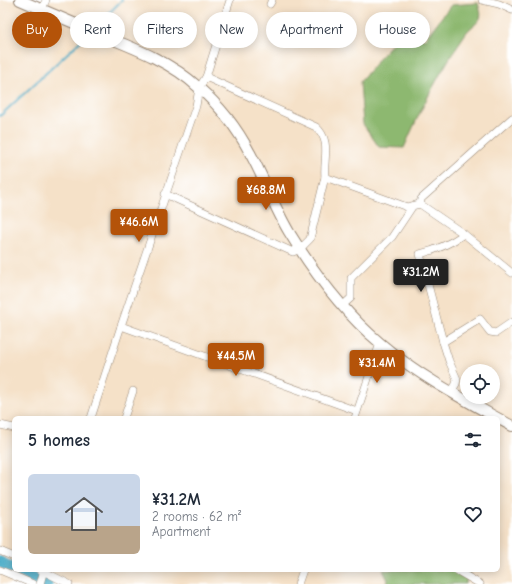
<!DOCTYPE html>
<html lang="en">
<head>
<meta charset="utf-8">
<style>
  :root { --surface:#fff; --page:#f6f6f7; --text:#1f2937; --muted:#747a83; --line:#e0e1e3; --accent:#b45309 }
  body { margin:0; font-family:"Comic Neue",sans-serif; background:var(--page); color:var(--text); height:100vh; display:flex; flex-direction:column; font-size:15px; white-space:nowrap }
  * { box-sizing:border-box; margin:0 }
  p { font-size:13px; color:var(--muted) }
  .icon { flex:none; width:22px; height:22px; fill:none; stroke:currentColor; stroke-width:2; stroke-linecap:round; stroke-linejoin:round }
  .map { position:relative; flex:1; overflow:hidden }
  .drawer { position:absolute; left:12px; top:416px; width:488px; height:156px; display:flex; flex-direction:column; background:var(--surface); border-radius:6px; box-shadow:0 2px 10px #0003 }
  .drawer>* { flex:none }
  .banner { position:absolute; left:12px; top:12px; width:488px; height:36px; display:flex; gap:8px }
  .fabs { position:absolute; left:460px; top:364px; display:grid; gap:8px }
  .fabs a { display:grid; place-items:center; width:40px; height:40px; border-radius:50%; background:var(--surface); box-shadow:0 2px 10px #0003; font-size:20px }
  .price { position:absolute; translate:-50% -34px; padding:0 9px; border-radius:4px; background:var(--accent); color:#fff; font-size:13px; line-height:26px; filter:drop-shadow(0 1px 2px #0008) }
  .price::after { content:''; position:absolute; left:50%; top:24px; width:12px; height:9px; margin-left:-6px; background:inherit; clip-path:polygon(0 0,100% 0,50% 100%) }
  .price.on { background:#222; color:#fff }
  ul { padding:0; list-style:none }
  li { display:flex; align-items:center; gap:12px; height:100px; padding:0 16px }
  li+li { border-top:1px solid var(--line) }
  li span { display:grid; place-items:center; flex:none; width:112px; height:80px; border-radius:6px; color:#555 }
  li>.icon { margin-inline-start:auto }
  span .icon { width:48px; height:48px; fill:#fffc; stroke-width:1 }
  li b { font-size:17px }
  h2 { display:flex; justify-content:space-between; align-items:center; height:48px; padding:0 16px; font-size:17px }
  .pill { padding:0 14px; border-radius:18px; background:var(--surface); box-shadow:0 2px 10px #0003; font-size:14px; line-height:36px }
  .pill.on { background:var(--accent); color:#fff }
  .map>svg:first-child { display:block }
  .forest { fill:#8db870; stroke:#647147 }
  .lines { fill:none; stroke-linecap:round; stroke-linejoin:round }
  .stream { stroke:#46aac6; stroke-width:2 }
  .river { stroke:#46aac6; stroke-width:12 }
  .street-casing { stroke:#988673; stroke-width:8 }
  .secondary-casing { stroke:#988673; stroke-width:12 }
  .street { stroke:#fff; stroke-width:7 }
  .secondary { stroke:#fff; stroke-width:10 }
</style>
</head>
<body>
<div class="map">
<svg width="512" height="584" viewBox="0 0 512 584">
  <rect width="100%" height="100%" fill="#fff"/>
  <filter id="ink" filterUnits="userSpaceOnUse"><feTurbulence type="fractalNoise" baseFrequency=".025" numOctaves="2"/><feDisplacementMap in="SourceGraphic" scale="8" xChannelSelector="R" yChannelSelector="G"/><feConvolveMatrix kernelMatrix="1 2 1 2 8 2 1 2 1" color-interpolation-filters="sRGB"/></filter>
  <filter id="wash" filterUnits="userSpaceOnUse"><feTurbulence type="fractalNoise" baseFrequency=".012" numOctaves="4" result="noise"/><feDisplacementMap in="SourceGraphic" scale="16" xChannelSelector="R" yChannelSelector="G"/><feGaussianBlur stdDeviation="0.9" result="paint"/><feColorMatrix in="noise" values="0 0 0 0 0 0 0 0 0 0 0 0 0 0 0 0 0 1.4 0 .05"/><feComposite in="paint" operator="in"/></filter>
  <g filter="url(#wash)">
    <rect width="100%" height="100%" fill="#f5e1c8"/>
    <g class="forest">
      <path d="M 478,3 C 479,8 483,15 479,20 C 476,25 469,28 466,33 C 441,69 421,108 404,148 L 379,147 L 363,124 L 360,82 L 383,54 L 403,32 L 424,40 L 451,5 Z"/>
      <path d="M 383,570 L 466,570 L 470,572 L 465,584 L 387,584 L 388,580 Z"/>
    </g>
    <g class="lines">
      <g class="stream">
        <path d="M 94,28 L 122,0"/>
        <path d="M 0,116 L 88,34"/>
      </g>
      <g class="river">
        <path d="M 0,562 L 14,569"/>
        <path d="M 16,570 L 47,584"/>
      </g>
    </g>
  </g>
  <g filter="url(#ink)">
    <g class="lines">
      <defs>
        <g id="street">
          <path d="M 482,0 L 499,4 L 512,10"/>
          <path d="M 270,4 L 272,0"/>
          <path d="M 42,9 L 46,0"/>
          <path d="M 206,77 L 316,127 C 332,141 323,159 325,177 L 407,207 L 420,204"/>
          <path d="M 165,194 L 293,252 L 300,249 L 310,239 L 325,177"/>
          <path d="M 420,204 L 421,199 L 512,118"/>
          <path d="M 420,204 L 464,234 L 512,273"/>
          <path d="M 342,306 L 351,298 L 351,278 L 392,237 L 412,207"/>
          <path d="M 121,326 L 357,411"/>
          <path d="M 443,342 L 480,319 L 490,332 L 496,333 L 512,322"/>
          <path d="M 451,392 L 456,384 L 457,379 L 449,361 L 443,342 L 420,254 C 436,250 450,244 464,234"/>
          <path d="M 91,418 L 121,326 L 196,106 L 199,88 L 206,77 L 230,0"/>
          <path d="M 124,418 L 133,391"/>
          <path d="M 355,418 L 380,343"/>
          <path d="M 0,425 L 14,428"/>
          <path d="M 0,551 L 14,557"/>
          <path d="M 0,570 L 33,584"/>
          <path d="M 41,570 L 69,584"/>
          <path d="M 456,570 L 480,584"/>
          <path d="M 40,584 L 44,570"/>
          <path d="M 298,584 L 303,570"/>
        </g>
        <path id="secondary" d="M 20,0 C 48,12 76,24 104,36 C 137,49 172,63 198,87 C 220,106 237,128 250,153 C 264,178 274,207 289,232 C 314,273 343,312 380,343 C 420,377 467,401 512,426"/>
      </defs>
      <use href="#street" class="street-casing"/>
      <use href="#secondary" class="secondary-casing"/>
      <use href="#street" class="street"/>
      <use href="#secondary" class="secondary"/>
    </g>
  </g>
</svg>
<div class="fabs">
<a><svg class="icon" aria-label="locate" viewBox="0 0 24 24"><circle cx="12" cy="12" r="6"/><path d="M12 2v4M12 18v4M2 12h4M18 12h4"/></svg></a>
</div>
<b class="price" style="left:266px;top:211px">¥68.8M</b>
<b class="price" style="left:139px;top:243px">¥46.6M</b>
<b class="price on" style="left:421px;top:293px">¥31.2M</b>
<b class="price" style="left:236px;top:377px">¥44.5M</b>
<b class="price" style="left:377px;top:384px">¥31.4M</b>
<div class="banner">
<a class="pill on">Buy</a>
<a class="pill">Rent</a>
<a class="pill">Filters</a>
<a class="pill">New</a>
<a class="pill">Apartment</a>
<a class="pill">House</a>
</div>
<section class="drawer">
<h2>5 homes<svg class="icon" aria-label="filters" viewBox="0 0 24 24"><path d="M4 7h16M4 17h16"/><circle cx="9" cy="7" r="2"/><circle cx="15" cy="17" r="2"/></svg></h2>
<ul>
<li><span style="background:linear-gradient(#c9d6e8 65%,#b9a48a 0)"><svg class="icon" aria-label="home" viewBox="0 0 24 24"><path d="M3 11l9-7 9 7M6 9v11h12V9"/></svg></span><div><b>¥31.2M</b><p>2 rooms · 62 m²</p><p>Apartment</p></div><svg class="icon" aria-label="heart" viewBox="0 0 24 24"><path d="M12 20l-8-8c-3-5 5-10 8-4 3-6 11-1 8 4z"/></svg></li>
</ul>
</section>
</div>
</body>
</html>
